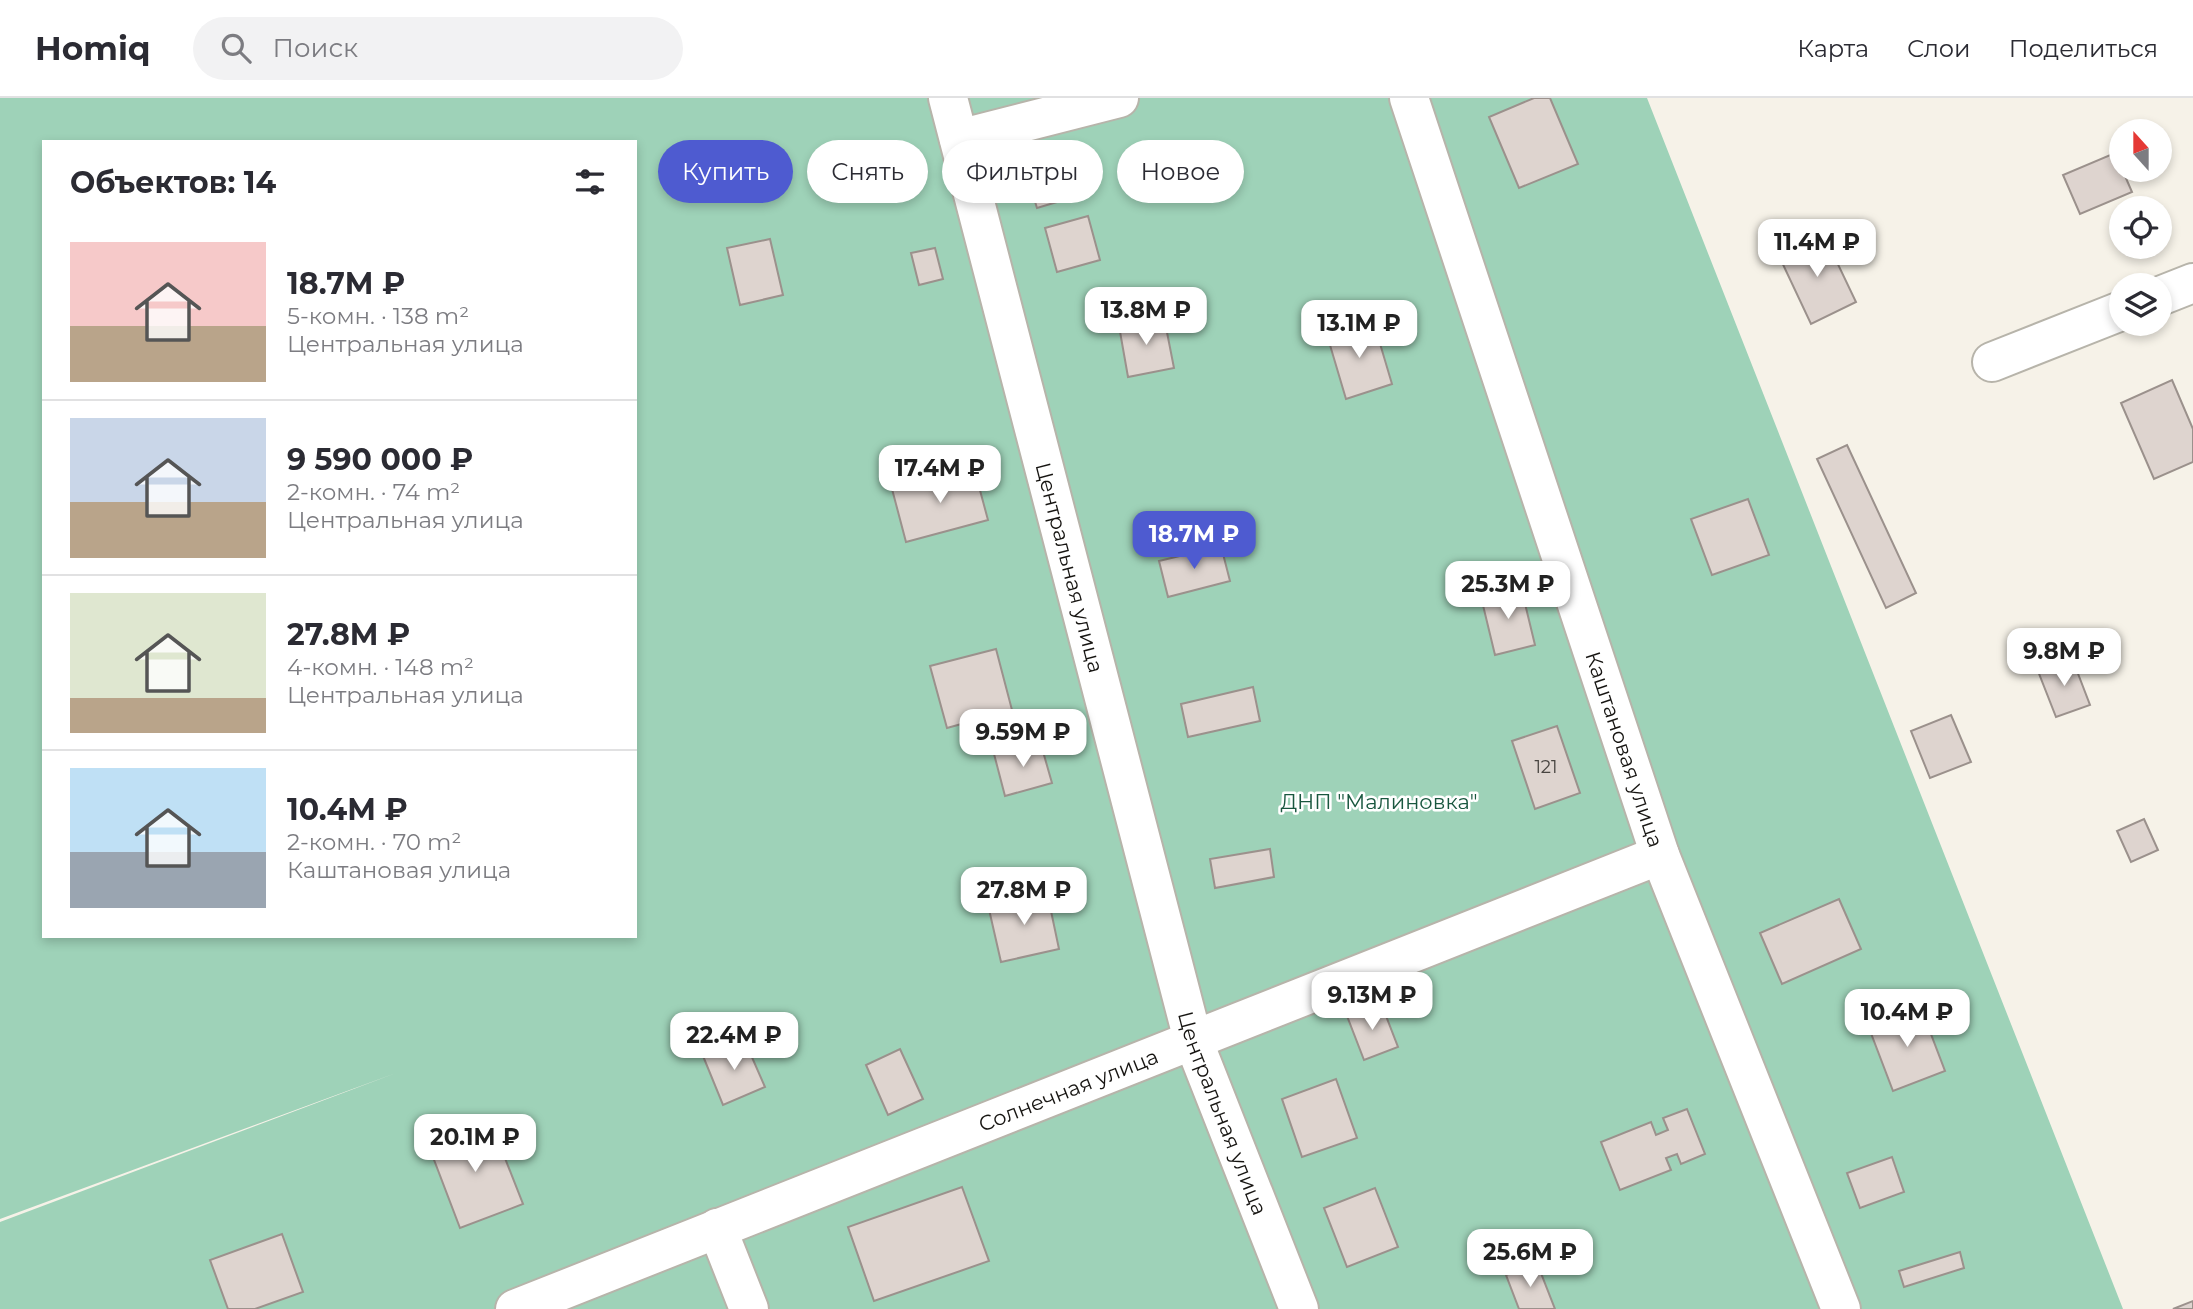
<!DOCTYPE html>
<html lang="ru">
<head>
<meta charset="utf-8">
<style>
  :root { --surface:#fff; --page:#f2f2f3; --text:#2b2b33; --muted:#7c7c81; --line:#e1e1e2; --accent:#4e5bd0 }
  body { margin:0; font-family:Montserrat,sans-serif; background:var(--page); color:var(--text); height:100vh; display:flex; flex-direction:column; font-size:26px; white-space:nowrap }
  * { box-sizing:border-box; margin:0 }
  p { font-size:23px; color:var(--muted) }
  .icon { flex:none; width:38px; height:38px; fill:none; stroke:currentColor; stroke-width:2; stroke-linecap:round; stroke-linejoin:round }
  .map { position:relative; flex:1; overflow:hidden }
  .side { position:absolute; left:42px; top:42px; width:595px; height:798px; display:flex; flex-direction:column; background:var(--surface); border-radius:0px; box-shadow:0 4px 10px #0003 }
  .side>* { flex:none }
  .guide { position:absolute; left:658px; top:42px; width:665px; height:63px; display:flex; gap:14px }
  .needle { width:46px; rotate:339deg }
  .tools { position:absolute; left:2109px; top:21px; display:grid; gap:14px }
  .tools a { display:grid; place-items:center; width:63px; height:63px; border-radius:50%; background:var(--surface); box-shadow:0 4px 10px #0003; font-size:35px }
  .price { position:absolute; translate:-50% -60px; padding:0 16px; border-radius:14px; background:#fff; color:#222; font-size:23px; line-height:46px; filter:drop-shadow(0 2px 4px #0008) }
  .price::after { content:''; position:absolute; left:50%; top:42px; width:21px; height:16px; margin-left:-10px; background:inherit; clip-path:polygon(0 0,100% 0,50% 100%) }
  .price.on { background:var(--accent); color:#fff }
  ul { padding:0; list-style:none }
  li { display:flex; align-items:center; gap:21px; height:175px; padding:0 28px }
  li+li { border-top:2px solid var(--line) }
  li span { display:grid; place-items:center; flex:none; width:196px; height:140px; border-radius:0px; color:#555 }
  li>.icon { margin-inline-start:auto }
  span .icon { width:84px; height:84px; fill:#fffc; stroke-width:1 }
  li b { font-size:30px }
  h2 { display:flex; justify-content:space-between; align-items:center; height:84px; padding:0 28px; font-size:30px }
  .tag { padding:0 24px; border-radius:32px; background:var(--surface); box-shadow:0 4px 10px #0003; font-size:24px; line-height:63px }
  .tag.on { background:var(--accent); color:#fff }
  header { display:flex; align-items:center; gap:42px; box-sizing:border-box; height:98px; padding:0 35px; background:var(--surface); border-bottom:2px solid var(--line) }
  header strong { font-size:33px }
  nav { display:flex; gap:38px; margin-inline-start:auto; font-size:24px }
  .search { width:490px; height:63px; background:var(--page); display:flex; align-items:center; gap:18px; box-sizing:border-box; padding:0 24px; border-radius:38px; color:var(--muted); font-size:26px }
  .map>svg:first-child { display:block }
  .green { fill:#9ed2b8; fill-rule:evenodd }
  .building { fill:#ded4cf; stroke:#9b918c; stroke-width:2 }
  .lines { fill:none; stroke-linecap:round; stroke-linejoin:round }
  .minor-casing { stroke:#b7b4aa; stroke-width:42 }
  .minor { stroke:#fff; stroke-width:38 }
  .labels { text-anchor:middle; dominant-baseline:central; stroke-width:5; stroke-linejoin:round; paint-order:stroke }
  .number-label { font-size:18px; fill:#484440 }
  .street-label { font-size:21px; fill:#161411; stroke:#fff }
  .park-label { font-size:21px; fill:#19573f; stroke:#fff }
</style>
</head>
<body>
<header>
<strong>Homiq</strong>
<div class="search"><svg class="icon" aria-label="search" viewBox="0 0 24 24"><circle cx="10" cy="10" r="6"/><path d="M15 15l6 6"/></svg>Поиск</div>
<nav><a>Карта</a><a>Слои</a><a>Поделиться</a></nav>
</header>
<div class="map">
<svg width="2193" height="1211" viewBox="0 0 2193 1211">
  <rect width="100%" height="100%" fill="#f6f2e8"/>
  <path class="green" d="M 0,0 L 1647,0 L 2123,1211 L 0,1211 L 0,1124 L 396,975 L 0,1121 ZM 44,44 L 635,44 L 635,838 L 44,838 Z"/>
  <g class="building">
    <path d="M 1534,0 L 1550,0 L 1578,66 L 1519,90 L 1489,19 Z"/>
    <path d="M 2115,55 L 2132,94 L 2080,116 L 2063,77 Z"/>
    <path d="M 1058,69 L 1067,101 L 1037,110 L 1027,78 Z"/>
    <path d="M 1088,118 L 1100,162 L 1057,174 L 1045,130 Z"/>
    <path d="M 1824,137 L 1856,204 L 1811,226 L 1779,158 Z"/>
    <path d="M 770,141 L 783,197 L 740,207 L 727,150 Z"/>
    <path d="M 935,150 L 943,181 L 919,187 L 911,155 Z"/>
    <path d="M 1164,219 L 1174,270 L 1128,279 L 1119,228 Z"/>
    <path d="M 1373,222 L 1392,286 L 1346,301 L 1327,237 Z"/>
    <path d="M 2172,282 L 2193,331 L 2193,364 L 2154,381 L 2121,305 Z"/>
    <path d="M 1847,347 L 1916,495 L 1886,510 L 1817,361 Z"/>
    <path d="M 974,370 L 988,422 L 906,444 L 892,391 Z"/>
    <path d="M 1748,401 L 1769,457 L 1712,477 L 1691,421 Z"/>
    <path d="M 1221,448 L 1230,483 L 1168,499 L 1159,463 Z"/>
    <path d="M 1521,489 L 1535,547 L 1495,557 L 1481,499 Z"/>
    <path d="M 996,551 L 1012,612 L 947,630 L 930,568 Z"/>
    <path d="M 2072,560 L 2090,607 L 2056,619 L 2038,573 Z"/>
    <path d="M 1253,589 L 1260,623 L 1188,639 L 1181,606 Z"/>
    <path d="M 1951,617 L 1971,664 L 1930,680 L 1911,633 Z"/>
    <path d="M 1557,628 L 1580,695 L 1535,711 L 1512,643 Z"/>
    <path d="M 1040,643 L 1052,685 L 1005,698 L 994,656 Z"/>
    <path d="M 2144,721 L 2158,752 L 2131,764 L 2117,733 Z"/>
    <path d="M 1270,751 L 1274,779 L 1215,790 L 1210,761 Z"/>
    <path d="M 1047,794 L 1059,851 L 1001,864 L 988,807 Z"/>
    <path d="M 1839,801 L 1861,851 L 1782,886 L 1760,835 Z"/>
    <path d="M 1381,905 L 1398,949 L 1364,962 L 1347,918 Z"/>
    <path d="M 1921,910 L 1945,973 L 1893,993 L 1869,930 Z"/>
    <path d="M 744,941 L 765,989 L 723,1007 L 703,958 Z"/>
    <path d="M 900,951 L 923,1001 L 888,1017 L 866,967 Z"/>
    <path d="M 1336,981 L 1357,1040 L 1302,1059 L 1282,1001 Z"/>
    <path d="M 1687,1011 L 1705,1056 L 1681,1066 L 1677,1056 L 1666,1060 L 1671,1072 L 1620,1092 L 1601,1044 L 1651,1024 L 1656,1037 L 1668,1032 L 1663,1020 Z"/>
    <path d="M 490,1022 L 523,1106 L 460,1130 L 428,1046 Z"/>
    <path d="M 1892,1059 L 1904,1094 L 1860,1110 L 1847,1075 Z"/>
    <path d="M 962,1089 L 989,1163 L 874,1203 L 848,1129 Z"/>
    <path d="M 1375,1090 L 1398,1149 L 1347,1169 L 1324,1110 Z"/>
    <path d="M 282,1136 L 303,1194 L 255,1211 L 228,1211 L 210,1162 Z"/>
    <path d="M 1960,1154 L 1964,1170 L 1904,1189 L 1899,1173 Z"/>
    <path d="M 1537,1165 L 1555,1211 L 1519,1211 L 1506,1177 Z"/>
    <path d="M 2193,1203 L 2193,1211 L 2173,1211 Z"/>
  </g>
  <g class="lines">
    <defs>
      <g id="minor">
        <path id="s1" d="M 948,0 L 1193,942 L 1299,1211"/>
        <path id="s2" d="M 1409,0 L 1660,757 L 1841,1211"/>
        <path d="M 959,41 L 1119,0"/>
        <path d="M 2160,198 L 2193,185"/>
        <path d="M 1992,264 L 2121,213"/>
        <path d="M 717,1130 L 749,1211"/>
        <path id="s3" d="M 515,1211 L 1660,757"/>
      </g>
    </defs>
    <use href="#minor" class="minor-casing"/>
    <use href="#minor" class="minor"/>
  </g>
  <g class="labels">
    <g class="number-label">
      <text x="1546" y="669">121</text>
    </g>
    <g class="street-label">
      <text stroke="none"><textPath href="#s1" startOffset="485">Центральная улица</textPath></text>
      <text stroke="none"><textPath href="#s2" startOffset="686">Каштановая улица</textPath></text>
      <text stroke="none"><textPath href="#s3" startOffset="595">Солнечная улица</textPath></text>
      <text stroke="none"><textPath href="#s1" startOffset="1052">Центральная улица</textPath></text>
    </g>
    <g class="park-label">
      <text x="1379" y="703">ДНП "Малиновка"</text>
    </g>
  </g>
</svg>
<div class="tools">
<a><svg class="needle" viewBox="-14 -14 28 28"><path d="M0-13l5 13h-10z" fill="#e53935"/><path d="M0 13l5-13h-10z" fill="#7c7c81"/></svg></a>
<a><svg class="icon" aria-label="locate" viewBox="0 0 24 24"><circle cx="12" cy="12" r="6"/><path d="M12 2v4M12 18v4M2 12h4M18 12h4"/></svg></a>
<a><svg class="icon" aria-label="layers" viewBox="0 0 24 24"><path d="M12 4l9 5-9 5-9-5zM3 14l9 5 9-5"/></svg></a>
</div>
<b class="price" style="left:1817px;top:181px">11.4M ₽</b>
<b class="price" style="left:1146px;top:249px">13.8M ₽</b>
<b class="price" style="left:1359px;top:262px">13.1M ₽</b>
<b class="price" style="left:940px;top:407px">17.4M ₽</b>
<b class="price on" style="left:1194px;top:473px">18.7M ₽</b>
<b class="price" style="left:1508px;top:523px">25.3M ₽</b>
<b class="price" style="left:2064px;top:590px">9.8M ₽</b>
<b class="price" style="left:1023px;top:671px">9.59M ₽</b>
<b class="price" style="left:1024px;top:829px">27.8M ₽</b>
<b class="price" style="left:1372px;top:934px">9.13M ₽</b>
<b class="price" style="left:1907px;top:951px">10.4M ₽</b>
<b class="price" style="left:734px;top:974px">22.4M ₽</b>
<b class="price" style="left:475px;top:1076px">20.1M ₽</b>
<b class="price" style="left:1530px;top:1191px">25.6M ₽</b>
<div class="guide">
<a class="tag on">Купить</a>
<a class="tag">Снять</a>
<a class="tag">Фильтры</a>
<a class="tag">Новое</a>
</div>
<section class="side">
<h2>Объектов: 14<svg class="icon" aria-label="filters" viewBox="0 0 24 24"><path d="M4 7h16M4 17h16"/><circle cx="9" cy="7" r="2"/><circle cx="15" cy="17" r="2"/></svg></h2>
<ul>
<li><span style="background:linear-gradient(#f6c9c9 60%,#b9a48a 0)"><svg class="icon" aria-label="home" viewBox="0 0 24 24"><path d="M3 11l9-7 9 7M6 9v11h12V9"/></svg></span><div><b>18.7M ₽</b><p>5-комн. · 138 m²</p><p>Центральная улица</p></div></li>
<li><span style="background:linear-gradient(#c9d6e8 60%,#b9a48a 0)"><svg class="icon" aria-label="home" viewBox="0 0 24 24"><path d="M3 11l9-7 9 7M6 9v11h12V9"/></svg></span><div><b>9 590 000 ₽</b><p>2-комн. · 74 m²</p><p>Центральная улица</p></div></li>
<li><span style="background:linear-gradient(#dfe7d0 75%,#b9a48a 0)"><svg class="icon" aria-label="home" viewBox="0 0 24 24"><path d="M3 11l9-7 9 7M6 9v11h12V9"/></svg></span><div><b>27.8M ₽</b><p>4-комн. · 148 m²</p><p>Центральная улица</p></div></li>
<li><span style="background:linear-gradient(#bfe0f5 60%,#9aa5b1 0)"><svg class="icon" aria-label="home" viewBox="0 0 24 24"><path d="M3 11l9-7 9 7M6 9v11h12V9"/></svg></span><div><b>10.4M ₽</b><p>2-комн. · 70 m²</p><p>Каштановая улица</p></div></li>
</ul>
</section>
</div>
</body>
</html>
